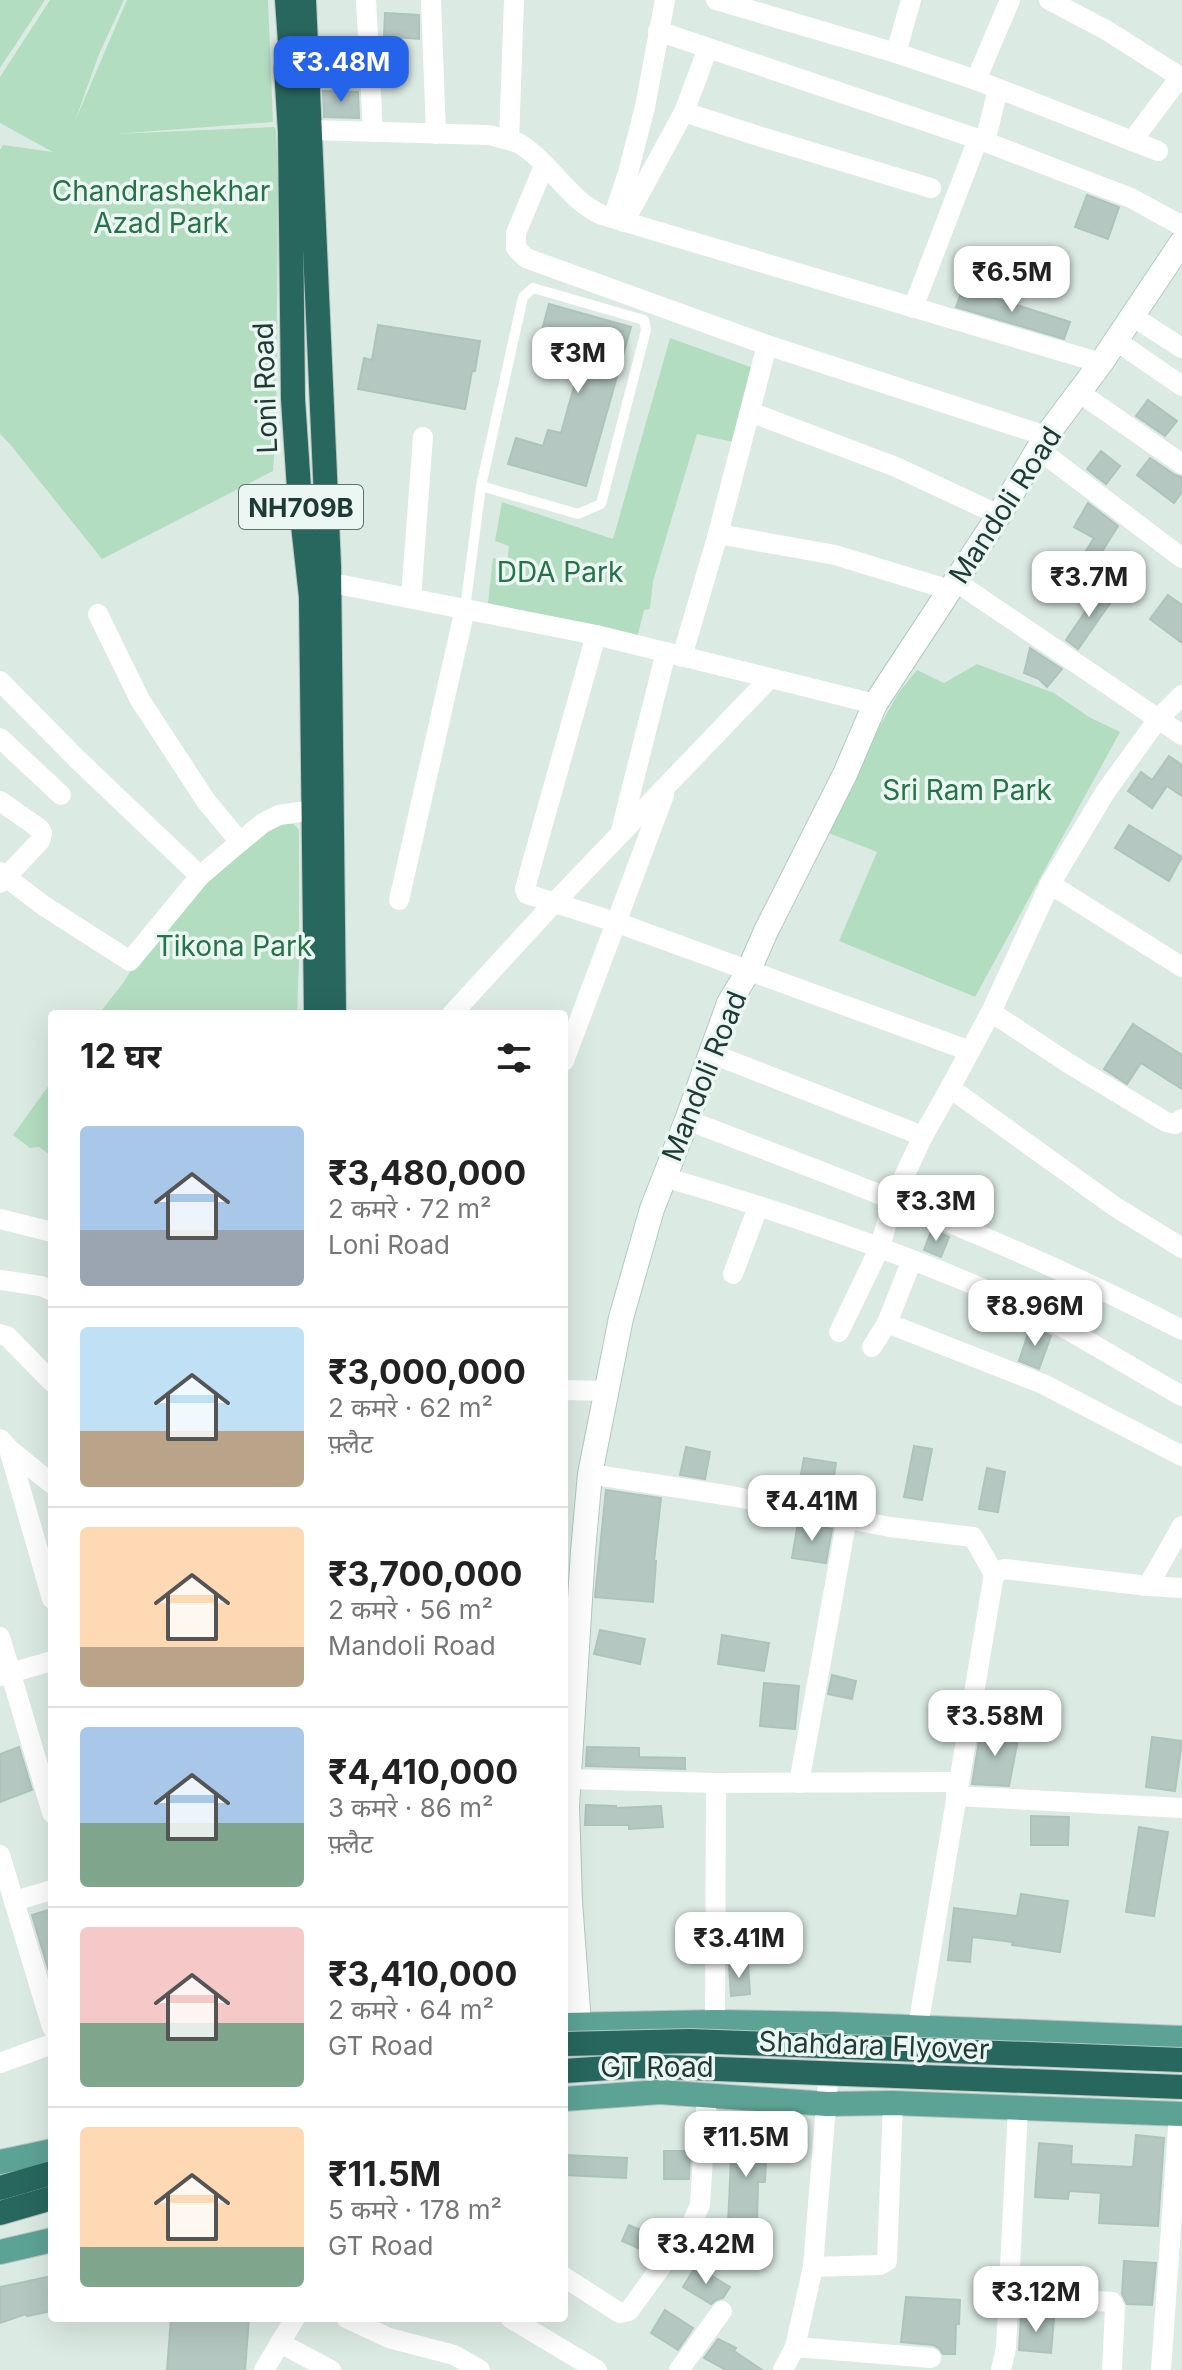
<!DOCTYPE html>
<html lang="hi">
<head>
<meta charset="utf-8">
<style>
  :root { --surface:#fff; --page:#f6f6f6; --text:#222; --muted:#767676; --line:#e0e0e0; --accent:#2563eb }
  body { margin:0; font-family:Inter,"Noto Sans Devanagari",sans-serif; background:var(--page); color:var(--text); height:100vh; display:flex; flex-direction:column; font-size:30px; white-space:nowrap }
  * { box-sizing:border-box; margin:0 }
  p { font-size:26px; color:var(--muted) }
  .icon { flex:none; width:44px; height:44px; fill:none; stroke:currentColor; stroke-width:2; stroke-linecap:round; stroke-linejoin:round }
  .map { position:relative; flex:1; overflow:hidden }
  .side { position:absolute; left:48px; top:1010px; width:520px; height:1312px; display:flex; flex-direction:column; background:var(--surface); border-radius:8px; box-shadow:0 8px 32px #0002 }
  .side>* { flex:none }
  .price { position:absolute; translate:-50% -68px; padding:0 18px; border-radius:16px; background:#fff; color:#222; font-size:26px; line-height:52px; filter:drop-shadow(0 2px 4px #0008) }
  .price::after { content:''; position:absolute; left:50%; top:48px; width:24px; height:18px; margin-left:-12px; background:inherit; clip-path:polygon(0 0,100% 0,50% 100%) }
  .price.current { background:var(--accent); color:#fff }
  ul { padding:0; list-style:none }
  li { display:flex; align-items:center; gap:24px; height:200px; padding:0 32px }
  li+li { border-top:2px solid var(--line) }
  li span { display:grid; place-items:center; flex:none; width:224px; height:160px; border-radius:8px; color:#555 }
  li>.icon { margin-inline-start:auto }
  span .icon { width:96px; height:96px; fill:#fffc; stroke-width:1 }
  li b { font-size:34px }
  h2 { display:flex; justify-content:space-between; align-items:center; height:96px; padding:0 32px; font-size:34px }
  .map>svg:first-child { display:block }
  .green { fill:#b3ddc1 }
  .building { fill:#b4c7c1; stroke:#aec3bc; stroke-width:2 }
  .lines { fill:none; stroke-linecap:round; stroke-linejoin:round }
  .secondary-casing { stroke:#afcac2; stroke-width:26 }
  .primary-casing { stroke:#bbc4c2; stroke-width:26 }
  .highway-casing { stroke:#bbc4c2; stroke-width:26 }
  .lane { stroke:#fff; stroke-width:10 }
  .street { stroke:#fff; stroke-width:20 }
  .secondary { stroke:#fff; stroke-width:24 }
  .primary { stroke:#5da395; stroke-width:24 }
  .highway { stroke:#27675e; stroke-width:24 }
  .highway-bridge-casing { stroke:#bbc4c2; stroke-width:26; stroke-linecap:butt }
  .highway-bridge { stroke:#27675e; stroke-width:24 }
  .labels { text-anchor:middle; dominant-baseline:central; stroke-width:7; stroke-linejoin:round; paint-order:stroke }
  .shield { fill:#ecf6f2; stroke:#5b726d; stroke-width:2 }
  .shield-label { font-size:26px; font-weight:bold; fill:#1d3a34 }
  .park-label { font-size:28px; fill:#257348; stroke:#ecf6f2 }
  .street-label { font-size:28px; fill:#1d3a34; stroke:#ecf6f2 }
</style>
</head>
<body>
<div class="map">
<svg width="1182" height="2370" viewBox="0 0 1182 2370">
  <rect width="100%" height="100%" fill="#dceae4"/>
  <g class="green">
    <path d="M 0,0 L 45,0 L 0,68 Z"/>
    <path d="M 50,0 L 124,0 L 99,54 L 75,121 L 127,0 L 268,0 L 273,122 L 115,134 L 274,127 L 276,130 L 278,178 L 276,430 L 273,471 L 102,559 L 9,443 L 0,434 L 0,150 L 3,145 L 53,152 L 0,123 L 0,77 Z"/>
    <path d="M 670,338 L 756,369 L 733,442 L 697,434 L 653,581 L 650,609 L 644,610 L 637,638 L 488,603 L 493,558 L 507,561 L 509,546 L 495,541 L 502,502 L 613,539 Z"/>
    <path d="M 977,664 L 1054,693 L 1089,717 L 1120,732 L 975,997 L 839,941 L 877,852 L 821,830 L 899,692 L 917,670 L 944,683 Z"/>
    <path d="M 274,822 L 294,824 L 299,830 L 299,959 L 297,1014 L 99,1014 L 123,983 L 146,947 L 196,890 Z"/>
    <path d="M 52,1081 L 52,1156 L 39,1147 L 30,1148 L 13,1135 Z"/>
  </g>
  <g class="building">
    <path d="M 385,13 L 419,15 L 419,39 L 384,36 Z"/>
    <path d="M 323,91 L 358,92 L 359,118 L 324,117 Z"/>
    <path d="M 1087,195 L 1119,207 L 1108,239 L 1075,227 Z"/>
    <path d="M 963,288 L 1070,322 L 1064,339 L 956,307 Z"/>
    <path d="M 549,304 L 631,327 L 586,486 L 508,464 L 516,438 L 543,446 L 548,430 L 561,433 L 583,354 L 539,341 Z"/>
    <path d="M 378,325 L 480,341 L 475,371 L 472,371 L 465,409 L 358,389 L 364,358 L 372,360 Z"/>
    <path d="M 1148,400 L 1177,421 L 1165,436 L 1136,416 Z"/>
    <path d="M 1101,451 L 1120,466 L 1106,484 L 1087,469 Z"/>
    <path d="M 1150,458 L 1175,475 L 1182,477 L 1182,492 L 1174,503 L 1137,475 Z"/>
    <path d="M 1088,503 L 1118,526 L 1098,558 L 1086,551 L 1094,538 L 1074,527 Z"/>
    <path d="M 1052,553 L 1066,562 L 1052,583 L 1038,574 Z"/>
    <path d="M 1100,590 L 1113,599 L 1078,649 L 1066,640 Z"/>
    <path d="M 1168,595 L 1182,605 L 1182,643 L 1150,619 Z"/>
    <path d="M 1030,648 L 1062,669 L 1047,687 L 1039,679 L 1024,673 Z"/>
    <path d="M 1169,756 L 1182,765 L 1182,796 L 1167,786 L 1152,808 L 1128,791 L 1141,772 L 1152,780 Z"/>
    <path d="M 1129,825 L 1182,857 L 1169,881 L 1115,848 Z"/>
    <path d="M 1133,1024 L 1182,1055 L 1182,1089 L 1141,1063 L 1127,1084 L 1104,1069 Z"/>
    <path d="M 932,1229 L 949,1237 L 941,1257 L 924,1250 Z"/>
    <path d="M 1031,1325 L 1051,1336 L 1039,1369 L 1019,1361 Z"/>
    <path d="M 914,1446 L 932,1449 L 922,1500 L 904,1497 Z"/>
    <path d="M 686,1447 L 710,1452 L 705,1479 L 680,1475 Z"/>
    <path d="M 804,1458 L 836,1463 L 830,1502 L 797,1496 Z"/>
    <path d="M 987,1468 L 1005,1472 L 998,1512 L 979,1509 Z"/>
    <path d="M 606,1490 L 661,1498 L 654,1561 L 656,1561 L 653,1602 L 595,1597 Z"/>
    <path d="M 798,1522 L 832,1529 L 826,1563 L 792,1558 Z"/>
    <path d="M 600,1630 L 645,1639 L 640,1664 L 594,1654 Z"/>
    <path d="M 722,1635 L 769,1643 L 764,1671 L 718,1664 Z"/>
    <path d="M 832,1675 L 856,1681 L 852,1699 L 828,1694 Z"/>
    <path d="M 764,1683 L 799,1686 L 795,1729 L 760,1726 Z"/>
    <path d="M 981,1729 L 1019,1734 L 1009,1786 L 972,1784 Z"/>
    <path d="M 1152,1737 L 1182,1741 L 1175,1791 L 1146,1787 Z"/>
    <path d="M 19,1747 L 32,1790 L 0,1802 L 0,1754 Z"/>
    <path d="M 587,1747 L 639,1748 L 639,1757 L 685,1758 L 685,1769 L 586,1766 Z"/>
    <path d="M 586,1805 L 616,1806 L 616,1808 L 661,1806 L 663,1827 L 629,1829 L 629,1825 L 585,1825 Z"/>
    <path d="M 1031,1816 L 1069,1817 L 1068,1845 L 1031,1845 Z"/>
    <path d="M 1139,1827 L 1168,1832 L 1154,1916 L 1126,1912 Z"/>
    <path d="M 1021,1894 L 1068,1901 L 1060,1952 L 1012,1945 L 1013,1942 L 972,1937 L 970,1962 L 948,1960 L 954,1908 L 1017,1916 Z"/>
    <path d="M 52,1909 L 52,1978 L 51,1978 L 32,1915 Z"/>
    <path d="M 748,1965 L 750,1994 L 731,1996 L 729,1966 Z"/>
    <path d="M 1136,2135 L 1164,2138 L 1158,2226 L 1099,2223 L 1101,2193 L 1069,2191 L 1068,2199 L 1035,2197 L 1039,2143 L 1072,2146 L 1071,2164 L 1133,2167 Z"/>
    <path d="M 732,2138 L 767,2139 L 765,2182 L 758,2182 L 757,2225 L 728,2224 Z"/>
    <path d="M 664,2151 L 690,2151 L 689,2179 L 664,2179 Z"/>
    <path d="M 564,2155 L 627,2158 L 626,2178 L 564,2175 Z"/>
    <path d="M 629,2225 L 656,2237 L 649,2253 L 622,2241 Z"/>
    <path d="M 1124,2261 L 1156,2263 L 1152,2305 L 1127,2304 L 1122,2294 Z"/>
    <path d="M 696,2266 L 730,2287 L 723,2298 L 716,2300 L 711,2304 L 683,2287 Z"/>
    <path d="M 52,2276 L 52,2311 L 27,2316 L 26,2314 L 0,2323 L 0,2287 Z"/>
    <path d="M 906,2297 L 960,2300 L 959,2324 L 956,2324 L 955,2354 L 943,2354 L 939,2348 L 933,2345 L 901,2342 Z"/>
    <path d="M 665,2310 L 693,2328 L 678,2350 L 651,2333 Z"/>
    <path d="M 1021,2316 L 1054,2319 L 1051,2353 L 1019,2350 Z"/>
    <path d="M 171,2318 L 249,2318 L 245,2370 L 167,2370 Z"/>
    <path d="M 718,2339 L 736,2348 L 734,2351 L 762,2370 L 726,2370 L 704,2358 Z"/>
  </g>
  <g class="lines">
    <defs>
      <path id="secondary" d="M 579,2023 L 570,1902 L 567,1806 L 583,1551 L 590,1474 L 621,1318 L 652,1209 L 687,1120 L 729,1003 L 749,970 L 766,931 L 845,774 L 875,704 L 999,515 L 1046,436 L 1101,363 L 1182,242"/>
      <g id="primary">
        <path d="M 564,2025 L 715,2022 L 833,2024 L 1182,2038"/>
        <path d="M 564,2099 L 660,2092 L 827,2104 L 893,2103 L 1182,2114"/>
        <path d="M 0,2162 L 52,2151"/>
        <path d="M 0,2252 L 52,2240"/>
      </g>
      <g id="highway">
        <path d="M 287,0 L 291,56 L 286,69 L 290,132 L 293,399 L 299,489 L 311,597 L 316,1014"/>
        <path d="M 304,0 L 329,566 L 334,1014"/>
        <path d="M 0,2188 L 52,2173"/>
        <path d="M 0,2213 L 52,2198"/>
      </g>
    </defs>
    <use href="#secondary" class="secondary-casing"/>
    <use href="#primary" class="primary-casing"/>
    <use href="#highway" class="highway-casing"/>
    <path class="lane" d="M 465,609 L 481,486 L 578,514 L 601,504 L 646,330 L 644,320 L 533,288 L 523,297 L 481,486"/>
    <g class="street">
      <path d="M 366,0 L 373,132"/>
      <path d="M 431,0 L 436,134"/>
      <path d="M 716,0 L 896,53 L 976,80 L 1158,151"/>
      <path d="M 1049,0 L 1106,30 L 1182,78"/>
      <path d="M 658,31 L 978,139 L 1131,198 L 1182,226"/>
      <path d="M 896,53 L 911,0"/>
      <path d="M 976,80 L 1010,0"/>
      <path d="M 684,112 L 755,135 L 931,188"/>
      <path d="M 295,132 L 310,130 L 489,135 C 499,138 510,139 520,144 C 551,163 568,200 602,215 L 1101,363"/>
      <path d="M 509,140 L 514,0"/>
      <path d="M 1132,141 L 1180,77"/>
      <path d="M 985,142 L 998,89"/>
      <path d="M 544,166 L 516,233 L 516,248 L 526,258 L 767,345 L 1046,436"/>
      <path d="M 613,218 L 628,173 L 645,107 L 665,0"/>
      <path d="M 624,222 L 684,112 L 708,48"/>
      <path d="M 913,308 L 978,139"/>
      <path d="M 1132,316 L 1182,348"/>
      <path d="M 1115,340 L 1182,386"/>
      <path d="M 1080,393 L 1182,464"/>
      <path d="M 750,412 L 896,467 L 999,515"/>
      <path d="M 1038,449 L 1182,558"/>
      <path d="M 718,534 L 835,555 L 950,590"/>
      <path d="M 317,580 L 596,635 L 875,704"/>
      <path d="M 955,581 L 1182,735"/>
      <path d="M 411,598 L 423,437"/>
      <path d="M 98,614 L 140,700 L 206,801 L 240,842"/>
      <path d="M 596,635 L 532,863 L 525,889 L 527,894 L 618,923 L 970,1051"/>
      <path d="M 682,657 L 718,534 L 767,345"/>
      <path d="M 0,681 L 78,760 L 200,876"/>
      <path d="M 0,738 L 61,795"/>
      <path d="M 0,801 L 40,829 L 42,833 L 40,841 L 6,877 L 0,872"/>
      <path d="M 621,831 L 666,652"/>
      <path d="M 0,883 L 6,877 L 44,906 L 130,961 L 200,876 L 240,842 L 263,823 L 279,815 L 313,810"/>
      <path d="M 1050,884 L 1182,967"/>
      <path d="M 399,900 L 465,609"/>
      <path d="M 991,1012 L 1068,1063 L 1166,1122 L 1175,1124 L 1182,1119"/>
      <path d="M 452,1014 L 553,904 L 770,678"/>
      <path d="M 710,1053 L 923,1136 L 950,1088 L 1114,1206 L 1182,1248"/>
      <path d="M 564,1061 L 664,795"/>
      <path d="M 950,1088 L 991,1012 L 1050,884 L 1106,791 L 1158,719 L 1182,695"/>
      <path d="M 687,1120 C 855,1184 1023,1247 1182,1330"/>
      <path d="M 664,1177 C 780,1211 896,1250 1007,1299 C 1067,1326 1124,1364 1182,1396"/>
      <path d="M 0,1219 L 52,1232"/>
      <path d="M 733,1274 L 758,1207"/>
      <path d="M 0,1280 L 41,1286 L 52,1291"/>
      <path d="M 887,1323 L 1043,1384 L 1182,1456"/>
      <path d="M 839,1332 L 880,1247 L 893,1200 L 923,1136"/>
      <path d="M 0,1334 L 7,1336 L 52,1382"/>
      <path d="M 872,1347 L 887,1323 L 912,1260"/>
      <path d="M 564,1390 L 607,1391"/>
      <path d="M 0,1439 L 9,1449 L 52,1599"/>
      <path d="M 9,1449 L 52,1484"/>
      <path d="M 590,1474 L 731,1496 L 890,1527 L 973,1537 L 994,1574"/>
      <path d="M 1148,1586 L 1182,1588"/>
      <path d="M 0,1637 L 52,1813"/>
      <path d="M 0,1676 L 52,1661"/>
      <path d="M 568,1779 L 716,1783 L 958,1782"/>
      <path d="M 799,1783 L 847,1518"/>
      <path d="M 956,1796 L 1182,1808"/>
      <path d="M 0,1855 L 52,2027"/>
      <path d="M 14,1901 L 52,1890"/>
      <path d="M 715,2022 L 716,1783"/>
      <path d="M 918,2027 L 994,1574 L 1004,1569 L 1148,1586 L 1182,1526"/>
      <path d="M 0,2063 L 52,2044"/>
      <path d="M 813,2267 L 880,2265 L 887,2261 L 893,2103"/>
      <path d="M 564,2277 L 620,2313 L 629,2311 L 691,2225 L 700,2205 L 707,2096"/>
      <path d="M 1009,2296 L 1112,2302 L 1115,2308 L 1112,2370"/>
      <path d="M 346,2318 L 389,2338 L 454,2355 L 480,2370"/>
      <path d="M 510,2318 L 597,2370"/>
      <path d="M 280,2343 L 331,2370"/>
      <path d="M 795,2347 L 931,2358"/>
      <path d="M 264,2370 L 295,2318"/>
      <path d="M 679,2370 L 722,2311"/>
      <path d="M 783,2370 L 795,2347 L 813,2267 L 832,2031"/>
      <path d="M 1001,2370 L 1006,2348 L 1018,2108"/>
      <path d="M 1161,2370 L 1179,2114"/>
    </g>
    <use href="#secondary" class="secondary"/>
    <use href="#primary" class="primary"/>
    <use href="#highway" class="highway"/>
    <defs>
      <g id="highway-bridge">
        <path d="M 564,2044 L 690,2041 L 1182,2060"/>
        <path d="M 564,2071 L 639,2066 L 1182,2087"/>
      </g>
    </defs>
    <use href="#highway-bridge" class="highway-bridge-casing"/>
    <use href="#highway-bridge" class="highway-bridge"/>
  </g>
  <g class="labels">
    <rect class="shield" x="239" y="485" width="124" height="44" rx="6"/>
    <g class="shield-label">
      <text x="301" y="507">NH709B</text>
    </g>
    <g class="park-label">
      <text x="161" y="191">Chandrashekhar<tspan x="161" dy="32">Azad Park</tspan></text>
      <text x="560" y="572">DDA Park</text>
      <text x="967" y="790">Sri Ram Park</text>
      <text x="234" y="946">Tikona Park</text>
    </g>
    <g class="street-label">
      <text transform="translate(265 388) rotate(-92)">Loni Road</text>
      <text transform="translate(1005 505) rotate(-57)">Mandoli Road</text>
      <text transform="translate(704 1076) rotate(-68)">Mandoli Road</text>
      <text transform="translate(874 2045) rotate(2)">Shahdara Flyover</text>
      <text x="657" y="2067">GT Road</text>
    </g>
  </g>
</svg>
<b class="price current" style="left:341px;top:104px">₹3.48M</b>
<b class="price" style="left:1012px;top:314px">₹6.5M</b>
<b class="price" style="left:578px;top:395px">₹3M</b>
<b class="price" style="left:1089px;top:619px">₹3.7M</b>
<b class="price" style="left:936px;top:1243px">₹3.3M</b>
<b class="price" style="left:1035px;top:1348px">₹8.96M</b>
<b class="price" style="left:812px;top:1543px">₹4.41M</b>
<b class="price" style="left:995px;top:1758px">₹3.58M</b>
<b class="price" style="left:739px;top:1980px">₹3.41M</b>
<b class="price" style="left:746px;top:2179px">₹11.5M</b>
<b class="price" style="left:706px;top:2286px">₹3.42M</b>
<b class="price" style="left:1036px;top:2334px">₹3.12M</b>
<section class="side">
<h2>12 घर<svg class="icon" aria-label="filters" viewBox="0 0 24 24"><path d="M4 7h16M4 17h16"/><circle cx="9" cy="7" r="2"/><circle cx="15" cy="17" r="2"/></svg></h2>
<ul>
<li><span style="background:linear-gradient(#a9c7e8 65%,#9aa5b1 0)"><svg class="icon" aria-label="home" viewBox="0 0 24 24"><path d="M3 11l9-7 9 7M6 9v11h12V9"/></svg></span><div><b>₹3,480,000</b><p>2 कमरे · 72 m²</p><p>Loni Road</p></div></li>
<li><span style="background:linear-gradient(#bfe0f5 65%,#b9a48a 0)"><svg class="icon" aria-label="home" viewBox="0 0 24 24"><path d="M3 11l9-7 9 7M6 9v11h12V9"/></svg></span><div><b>₹3,000,000</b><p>2 कमरे · 62 m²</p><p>फ़्लैट</p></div></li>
<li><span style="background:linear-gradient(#ffd9b3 75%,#b9a48a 0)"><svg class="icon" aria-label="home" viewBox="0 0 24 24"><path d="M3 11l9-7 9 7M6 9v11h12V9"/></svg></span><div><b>₹3,700,000</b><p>2 कमरे · 56 m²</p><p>Mandoli Road</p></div></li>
<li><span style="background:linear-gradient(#a9c7e8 60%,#7fa58c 0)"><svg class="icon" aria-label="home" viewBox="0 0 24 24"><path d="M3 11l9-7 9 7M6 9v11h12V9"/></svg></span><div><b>₹4,410,000</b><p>3 कमरे · 86 m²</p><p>फ़्लैट</p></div></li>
<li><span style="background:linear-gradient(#f6c9c9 60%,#7fa58c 0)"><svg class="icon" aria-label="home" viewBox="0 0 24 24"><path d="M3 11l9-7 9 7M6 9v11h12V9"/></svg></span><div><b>₹3,410,000</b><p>2 कमरे · 64 m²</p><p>GT Road</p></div></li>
<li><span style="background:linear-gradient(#ffd9b3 75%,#7fa58c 0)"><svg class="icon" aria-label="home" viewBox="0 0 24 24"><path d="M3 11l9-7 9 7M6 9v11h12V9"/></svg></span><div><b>₹11.5M</b><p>5 कमरे · 178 m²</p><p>GT Road</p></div></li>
</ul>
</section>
</div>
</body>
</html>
